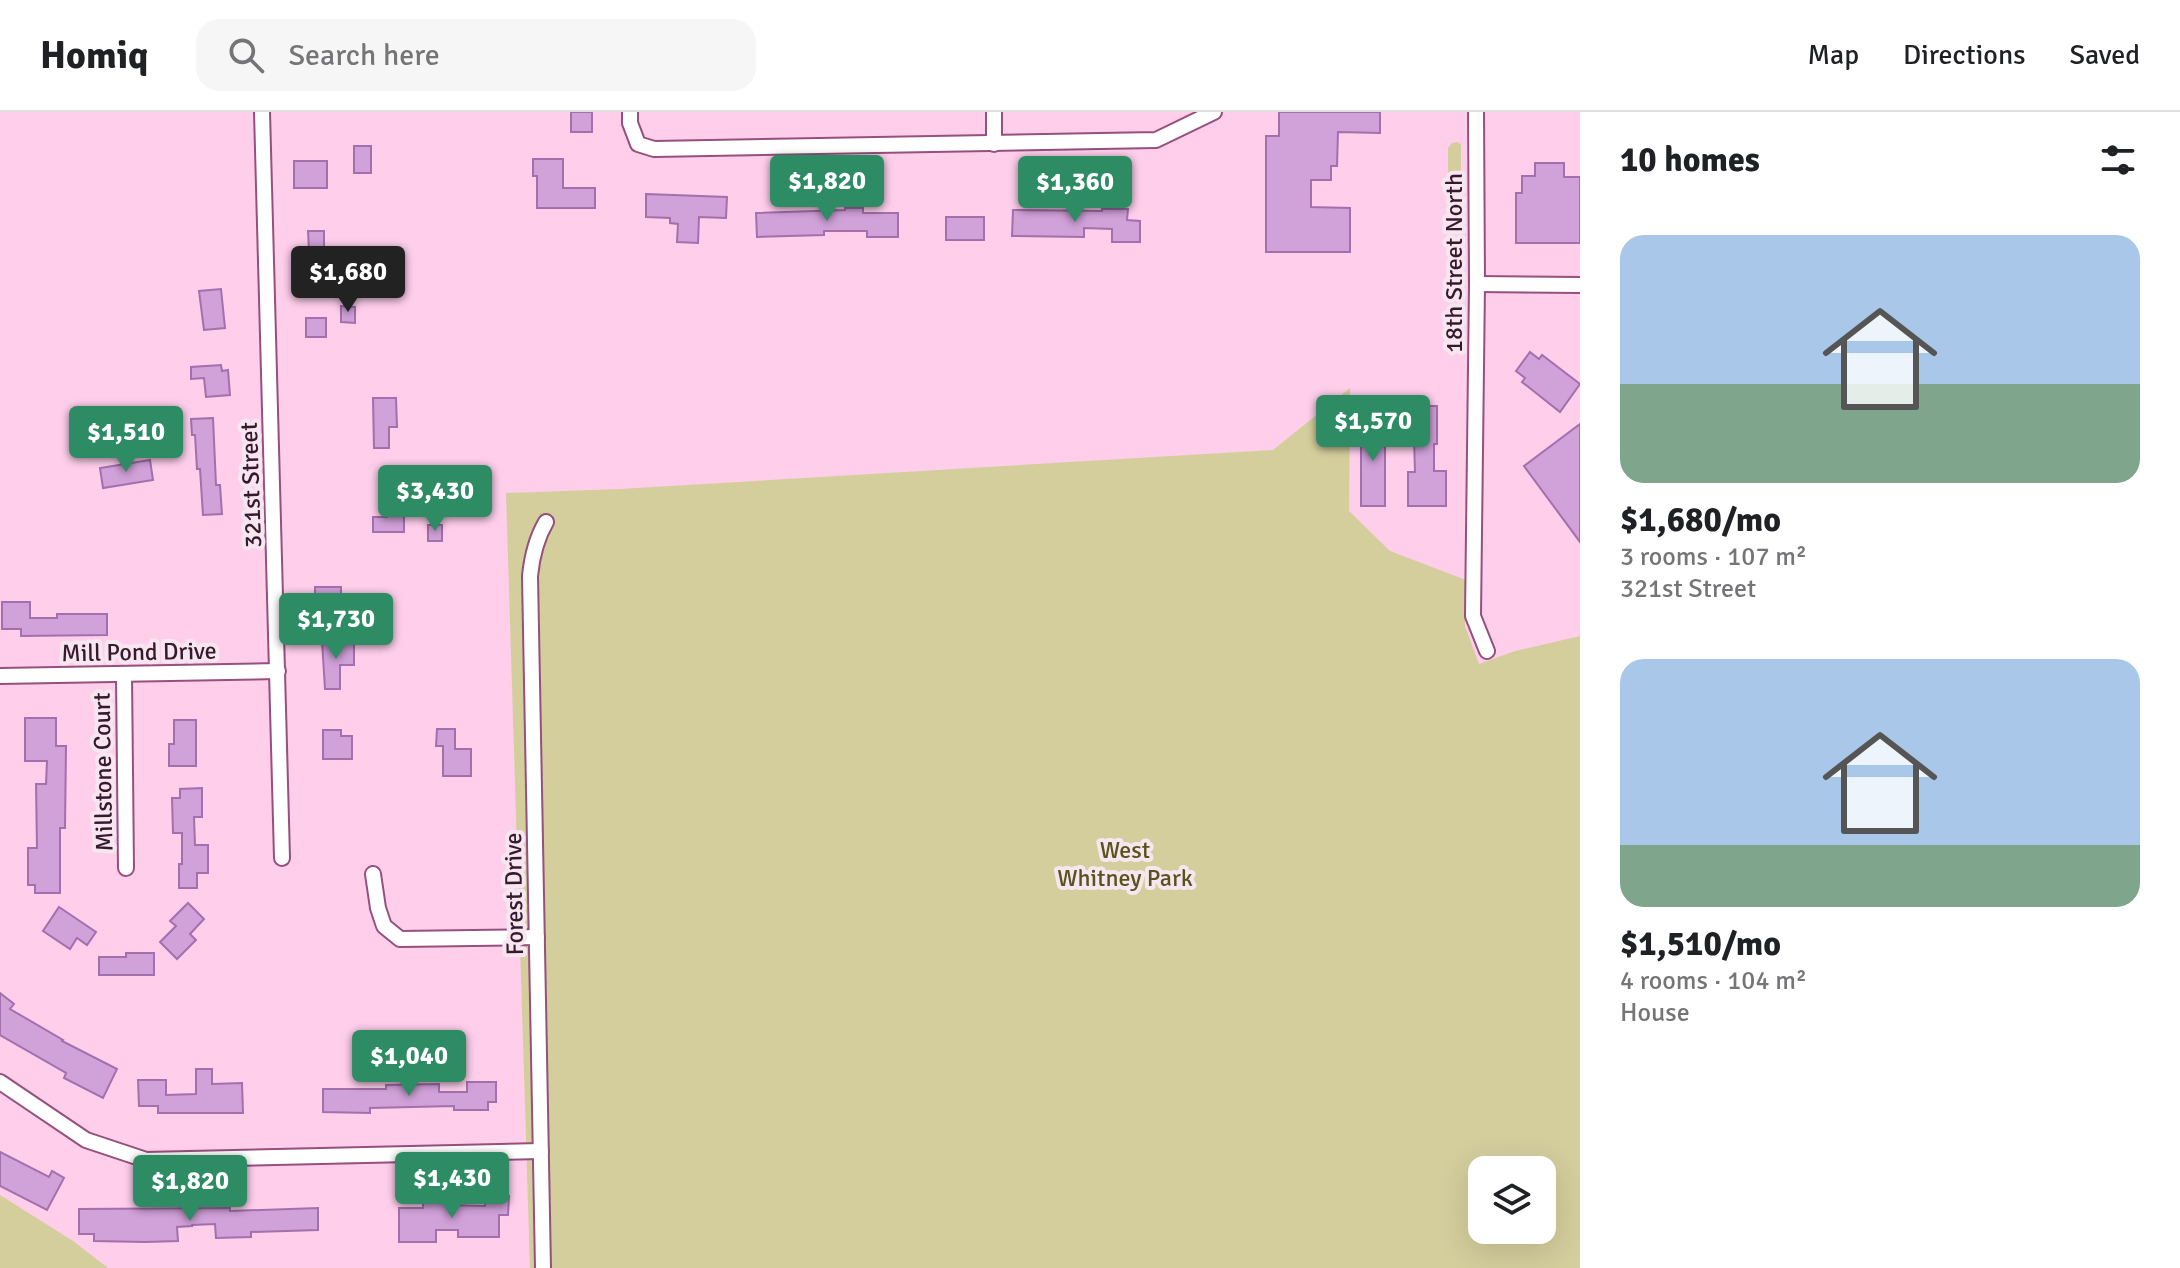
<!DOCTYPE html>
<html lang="en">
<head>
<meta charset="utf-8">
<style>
  :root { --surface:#fff; --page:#f6f6f6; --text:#202124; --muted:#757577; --line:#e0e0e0; --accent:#2d8c64 }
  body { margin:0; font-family:Signika,sans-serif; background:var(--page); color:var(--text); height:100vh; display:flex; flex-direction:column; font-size:30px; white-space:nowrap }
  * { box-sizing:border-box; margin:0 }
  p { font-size:26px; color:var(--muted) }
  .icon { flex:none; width:44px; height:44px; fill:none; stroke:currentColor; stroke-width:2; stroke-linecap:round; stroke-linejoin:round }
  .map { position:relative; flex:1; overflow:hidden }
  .side { display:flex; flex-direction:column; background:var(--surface); width:600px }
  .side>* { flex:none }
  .buttons { position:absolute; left:1468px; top:1044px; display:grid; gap:16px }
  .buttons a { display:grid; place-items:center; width:88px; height:88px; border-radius:16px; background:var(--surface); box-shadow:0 8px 32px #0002; font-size:40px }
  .price { position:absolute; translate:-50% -68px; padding:0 18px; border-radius:8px; background:var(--accent); color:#fff; font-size:26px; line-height:52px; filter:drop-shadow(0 2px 4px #0008) }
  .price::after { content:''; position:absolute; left:50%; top:48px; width:24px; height:18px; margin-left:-12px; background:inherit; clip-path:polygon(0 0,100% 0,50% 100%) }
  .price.current { background:#222; color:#fff }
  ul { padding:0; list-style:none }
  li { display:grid; align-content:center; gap:16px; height:424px; padding:0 40px }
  li span { display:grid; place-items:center; height:248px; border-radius:24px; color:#555 }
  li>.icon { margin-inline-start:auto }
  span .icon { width:144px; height:144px; fill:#fffc; stroke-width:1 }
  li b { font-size:34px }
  h2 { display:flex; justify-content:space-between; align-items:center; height:96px; padding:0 40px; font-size:34px }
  header { display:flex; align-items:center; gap:48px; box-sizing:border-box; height:112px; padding:0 40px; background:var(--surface); border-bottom:2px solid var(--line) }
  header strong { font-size:38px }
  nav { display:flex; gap:44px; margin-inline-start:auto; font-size:28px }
  .search { width:560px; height:72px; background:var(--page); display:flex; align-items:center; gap:20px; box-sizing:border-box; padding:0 28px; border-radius:24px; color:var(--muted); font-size:30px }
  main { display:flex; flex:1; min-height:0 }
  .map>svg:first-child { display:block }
  .green { fill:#d4cd9c; fill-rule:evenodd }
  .building { fill:#d1a1d9; stroke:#a46fad; stroke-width:2 }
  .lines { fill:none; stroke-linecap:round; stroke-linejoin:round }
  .minor-casing { stroke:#95507d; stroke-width:18 }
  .minor { stroke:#fff; stroke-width:14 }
  .labels { text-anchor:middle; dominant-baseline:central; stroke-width:8; stroke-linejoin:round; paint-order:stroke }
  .street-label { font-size:24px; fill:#37192d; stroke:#f6e6ef }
  .park-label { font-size:24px; fill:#59521b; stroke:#f6e6ef }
</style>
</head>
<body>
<header>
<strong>Homiq</strong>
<div class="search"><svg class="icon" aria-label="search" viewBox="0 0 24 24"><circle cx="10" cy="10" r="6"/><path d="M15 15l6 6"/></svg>Search here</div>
<nav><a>Map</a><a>Directions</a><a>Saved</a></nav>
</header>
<main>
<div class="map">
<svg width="1580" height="1156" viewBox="0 0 1580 1156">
  <rect width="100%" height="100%" fill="#feceeb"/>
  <g class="green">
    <path d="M 1458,30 L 1461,33 L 1461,89 L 1459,91 L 1448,87 L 1448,36 L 1452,31 Z"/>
    <path d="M 1350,276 L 1349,399 L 1390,439 L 1466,468 L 1465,514 L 1479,552 L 1515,539 L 1580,524 L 1580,1156 L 530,1156 L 506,381 L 620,377 L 1273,338 ZM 1482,1058 L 1542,1058 L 1542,1118 L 1482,1118 Z"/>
    <path d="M 0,1083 L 73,1129 L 108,1156 L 0,1156 Z"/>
  </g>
  <g class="building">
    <rect x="571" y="0" width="21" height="20"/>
    <path d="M 1279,0 L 1380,0 L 1380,21 L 1338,20 L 1337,54 L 1331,54 L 1331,68 L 1311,68 L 1311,95 L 1350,96 L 1350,140 L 1266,140 L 1266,24 L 1279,24 Z"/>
    <rect x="354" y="34" width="17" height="27"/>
    <path d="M 533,47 L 563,47 L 563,76 L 595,76 L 595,96 L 537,96 L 537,64 L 533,64 Z"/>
    <rect x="294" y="49" width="33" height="27"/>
    <path d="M 1535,51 L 1564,51 L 1564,65 L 1580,65 L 1580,131 L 1516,131 L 1516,81 L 1522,81 L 1522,64 L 1535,64 Z"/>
    <path d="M 646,82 L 727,85 L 726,106 L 699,105 L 698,131 L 677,130 L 678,112 L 670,111 L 670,106 L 646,105 Z"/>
    <path d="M 845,96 L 863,96 L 863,101 L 898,101 L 898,125 L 867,125 L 867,119 L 824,119 L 824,123 L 757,125 L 756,101 L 845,98 Z"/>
    <path d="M 1102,97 L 1128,97 L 1127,108 L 1140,109 L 1140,130 L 1112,130 L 1112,117 L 1084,116 L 1084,125 L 1012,124 L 1013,98 L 1102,99 Z"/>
    <rect x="946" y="105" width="38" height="23"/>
    <path d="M 308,119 L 324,119 L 324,158 L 340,158 L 340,177 L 306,177 L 305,160 L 310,160 Z"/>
    <path d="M 221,177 L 225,216 L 204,218 L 199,179 Z"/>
    <path d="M 341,194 L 355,195 L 355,211 L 341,210 Z"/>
    <rect x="306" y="206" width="20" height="19"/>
    <path d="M 1530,240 L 1539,247 L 1542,243 L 1580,272 L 1560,300 L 1522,270 L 1525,266 L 1516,259 Z"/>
    <path d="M 221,253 L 222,259 L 228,258 L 230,283 L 206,285 L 204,266 L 191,267 L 191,255 Z"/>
    <path d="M 373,286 L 396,286 L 397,315 L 389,315 L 389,336 L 374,336 Z"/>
    <path d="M 1413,294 L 1437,294 L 1437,332 L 1434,332 L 1434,359 L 1446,359 L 1446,394 L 1408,394 L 1408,360 L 1415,360 Z"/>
    <path d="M 148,302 L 149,309 L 160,309 L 161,320 L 137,322 L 135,303 Z"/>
    <path d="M 213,306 L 216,373 L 220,373 L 222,402 L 203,403 L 200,357 L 197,357 L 195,323 L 192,323 L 191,307 Z"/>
    <rect x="1361" y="308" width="24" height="86"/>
    <path d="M 1580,312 L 1580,430 L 1524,354 Z"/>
    <path d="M 150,348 L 153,368 L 103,376 L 100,356 Z"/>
    <path d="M 386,380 L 404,380 L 404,420 L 373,420 L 373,405 L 387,405 Z"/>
    <rect x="428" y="413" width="14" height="16"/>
    <rect x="315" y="475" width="26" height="14"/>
    <path d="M 2,490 L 30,490 L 30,506 L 57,506 L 57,502 L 107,502 L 107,523 L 21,524 L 21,517 L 2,517 Z"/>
    <path d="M 322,529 L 354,529 L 354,553 L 340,553 L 340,577 L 325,577 Z"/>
    <path d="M 25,606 L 56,606 L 56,634 L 66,634 L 65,716 L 60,716 L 60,781 L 35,781 L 35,773 L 28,773 L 28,736 L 37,736 L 36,672 L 46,672 L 47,649 L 25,649 Z"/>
    <path d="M 174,608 L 196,608 L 196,654 L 169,654 L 169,632 L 174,632 Z"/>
    <path d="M 437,617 L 455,617 L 455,637 L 471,637 L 471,664 L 443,664 L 443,634 L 436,634 Z"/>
    <path d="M 323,618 L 341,618 L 341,624 L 352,624 L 352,647 L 323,647 Z"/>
    <path d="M 202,676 L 202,705 L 194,705 L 195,733 L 208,733 L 208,761 L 197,761 L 197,776 L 179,776 L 179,752 L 182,752 L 182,721 L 173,721 L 172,686 L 180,686 L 180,677 Z"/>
    <path d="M 188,791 L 204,807 L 190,822 L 196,828 L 177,847 L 160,830 L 176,814 L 170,809 Z"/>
    <path d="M 59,795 L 96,820 L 87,833 L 77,826 L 70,837 L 43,819 Z"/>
    <path d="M 126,841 L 154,841 L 154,863 L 99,863 L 99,845 L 126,845 Z"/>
    <path d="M 0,881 L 14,892 L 10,897 L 63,928 L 62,929 L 117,957 L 103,986 L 64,966 L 66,961 L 0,923 Z"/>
    <path d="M 196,957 L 212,957 L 212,972 L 242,971 L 243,1001 L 158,1001 L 158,994 L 139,994 L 138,968 L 166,968 L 166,983 L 196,982 Z"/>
    <path d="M 467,970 L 496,970 L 496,990 L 488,990 L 488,998 L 454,998 L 454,994 L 370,996 L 370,1001 L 323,1000 L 323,977 L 386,977 L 386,973 L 439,972 L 439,980 L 467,980 Z"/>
    <path d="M 0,1040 L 49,1065 L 52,1059 L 64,1066 L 47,1098 L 0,1074 Z"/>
    <path d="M 485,1084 L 509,1084 L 508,1103 L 499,1103 L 499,1125 L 458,1125 L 458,1118 L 436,1118 L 436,1130 L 399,1130 L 399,1096 L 423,1096 L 423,1090 L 446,1090 L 446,1093 L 485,1094 Z"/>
    <path d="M 230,1096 L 230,1099 L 318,1096 L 318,1118 L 251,1120 L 251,1125 L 216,1126 L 215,1112 L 192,1113 L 192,1114 L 177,1115 L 178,1129 L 145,1130 L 94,1129 L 94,1122 L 79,1122 L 79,1097 Z"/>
  </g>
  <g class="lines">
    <defs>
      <g id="minor">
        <path d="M 262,0 L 282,746"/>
        <path d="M 630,0 L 630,11 L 638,32 L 654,37 L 1156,28 L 1214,0"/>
        <path d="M 994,0 L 994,32"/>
        <path d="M 1476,0 L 1477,172 L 1473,504 L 1487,539"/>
        <path d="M 1477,172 L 1580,173"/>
        <path d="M 124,563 L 126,756"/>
        <path d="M 0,564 L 278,559"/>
        <path d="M 373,762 L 378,796 L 384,814 L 400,827 L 537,825"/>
        <path d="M 0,970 L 86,1028 L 146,1048 L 541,1039"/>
        <path d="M 543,1156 L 530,464 C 532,444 536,427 546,410"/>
      </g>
    </defs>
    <use href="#minor" class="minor-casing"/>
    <use href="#minor" class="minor"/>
  </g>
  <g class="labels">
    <g class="street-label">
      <text transform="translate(1454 151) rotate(-90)">18th Street North</text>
      <text transform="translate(251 373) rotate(-92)">321st Street</text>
      <text transform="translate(139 540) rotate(-1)">Mill Pond Drive</text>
      <text transform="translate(103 660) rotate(-91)">Millstone Court</text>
      <text transform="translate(514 782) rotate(-91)">Forest Drive</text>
    </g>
    <g class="park-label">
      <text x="1125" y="738">West<tspan x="1125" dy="28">Whitney Park</tspan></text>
    </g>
  </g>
</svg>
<div class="buttons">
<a><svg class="icon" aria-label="layers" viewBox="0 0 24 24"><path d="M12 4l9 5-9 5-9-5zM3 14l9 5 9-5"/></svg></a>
</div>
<b class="price" style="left:827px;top:111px">$1,820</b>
<b class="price" style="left:1075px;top:112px">$1,360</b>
<b class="price current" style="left:348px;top:202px">$1,680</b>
<b class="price" style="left:1373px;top:351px">$1,570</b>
<b class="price" style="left:126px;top:362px">$1,510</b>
<b class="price" style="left:435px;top:421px">$3,430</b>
<b class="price" style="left:336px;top:549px">$1,730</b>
<b class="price" style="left:409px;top:986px">$1,040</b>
<b class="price" style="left:452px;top:1108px">$1,430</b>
<b class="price" style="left:190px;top:1111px">$1,820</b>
</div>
<section class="side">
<h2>10 homes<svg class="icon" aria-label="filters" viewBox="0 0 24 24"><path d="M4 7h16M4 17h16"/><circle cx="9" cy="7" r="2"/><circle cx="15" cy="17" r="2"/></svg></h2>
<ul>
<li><span style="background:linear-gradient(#a9c7e8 60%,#7fa58c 0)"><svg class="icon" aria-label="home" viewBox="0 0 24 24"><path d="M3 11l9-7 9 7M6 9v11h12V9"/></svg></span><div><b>$1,680/mo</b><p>3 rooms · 107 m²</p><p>321st Street</p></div></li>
<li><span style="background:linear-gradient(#a9c7e8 75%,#7fa58c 0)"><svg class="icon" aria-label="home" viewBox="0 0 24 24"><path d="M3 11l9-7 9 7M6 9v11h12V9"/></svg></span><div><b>$1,510/mo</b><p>4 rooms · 104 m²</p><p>House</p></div></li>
</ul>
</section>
</main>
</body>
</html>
